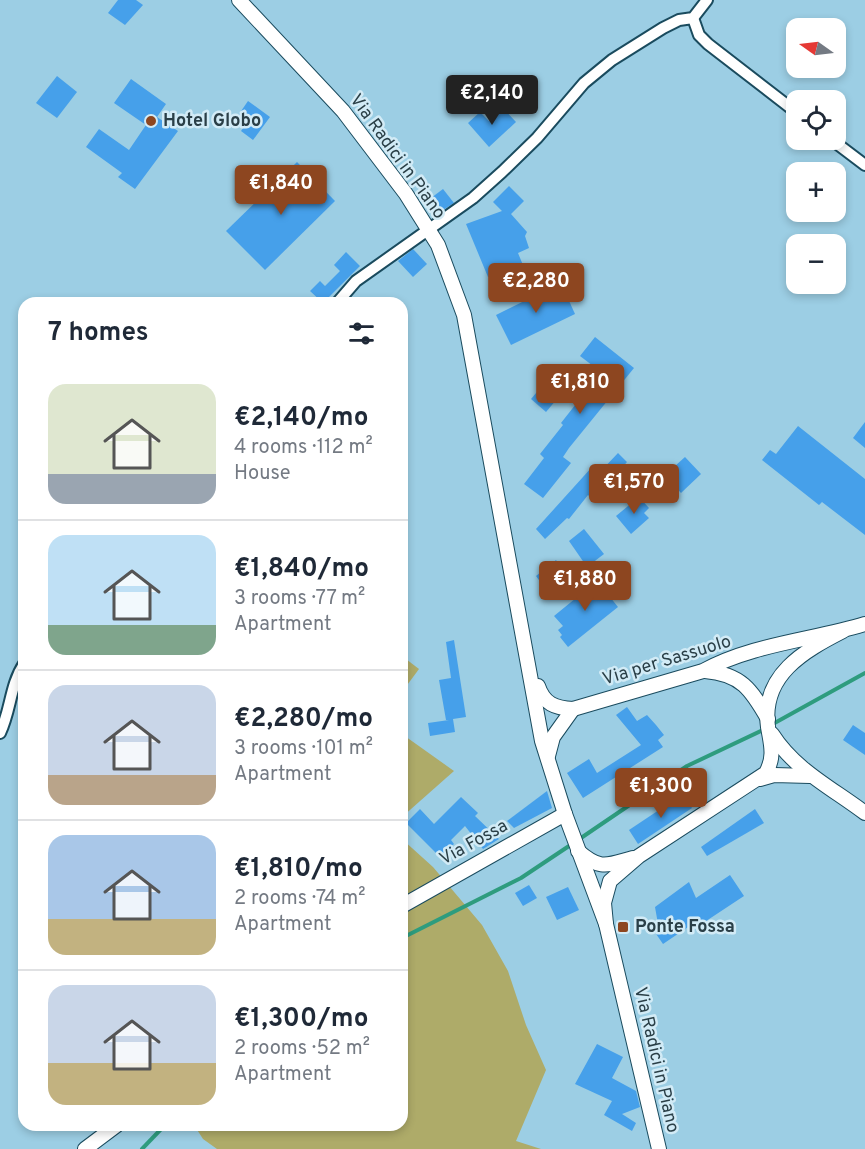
<!DOCTYPE html>
<html lang="en">
<head>
<meta charset="utf-8">
<style>
  :root { --surface:#fff; --page:#f2f2f3; --text:#1f2937; --muted:#747a83; --line:#e0e1e3; --accent:#8d4620 }
  body { margin:0; font-family:Overpass,sans-serif; background:var(--page); color:var(--text); height:100vh; display:flex; flex-direction:column; font-size:22px; white-space:nowrap }
  * { box-sizing:border-box; margin:0 }
  p { font-size:20px; color:var(--muted) }
  .icon { flex:none; width:33px; height:33px; fill:none; stroke:currentColor; stroke-width:2; stroke-linecap:round; stroke-linejoin:round }
  .map { position:relative; flex:1; overflow:hidden }
  .details { position:absolute; left:18px; top:297px; width:390px; height:834px; display:flex; flex-direction:column; background:var(--surface); border-radius:18px; box-shadow:0 3px 9px #0003 }
  .details>* { flex:none }
  .needle { width:39px; rotate:284deg }
  .tools { position:absolute; left:786px; top:18px; display:grid; gap:12px }
  .tools a { display:grid; place-items:center; width:60px; height:60px; border-radius:12px; background:var(--surface); box-shadow:0 3px 9px #0003; font-size:30px }
  .price { position:absolute; translate:-50% -51px; padding:0 14px; border-radius:6px; background:var(--accent); color:#fff; font-size:20px; line-height:39px; filter:drop-shadow(0 2px 3px #0008) }
  .price::after { content:''; position:absolute; left:50%; top:36px; width:18px; height:14px; margin-left:-9px; background:inherit; clip-path:polygon(0 0,100% 0,50% 100%) }
  .price.selected { background:#222; color:#fff }
  ul { padding:0; list-style:none }
  li { display:flex; align-items:center; gap:18px; height:150px; padding:0 30px }
  li+li { border-top:2px solid var(--line) }
  li span { display:grid; place-items:center; flex:none; width:168px; height:120px; border-radius:18px; color:#555 }
  li>.icon { margin-inline-start:auto }
  span .icon { width:72px; height:72px; fill:#fffc; stroke-width:1 }
  li b { font-size:26px }
  h2 { display:flex; justify-content:space-between; align-items:center; height:72px; padding:0 30px; font-size:26px }
  .map>svg:first-child { display:block }
  .green { fill:#aeab69 }
  .lines { fill:none; stroke-linecap:round; stroke-linejoin:round }
  .stream { stroke:#2e9c7e; stroke-width:4 }
  .building { fill:#46a0ea }
  .minor-casing { stroke:#1a4b5e; stroke-width:14 }
  .tertiary-casing { stroke:#1a4b5e; stroke-width:16 }
  .minor { stroke:#fff; stroke-width:10 }
  .tertiary { stroke:#fff; stroke-width:14 }
  .poi-dot { fill:#8d4620; stroke:#d2ebf6; stroke-width:2 }
  .labels { text-anchor:middle; dominant-baseline:central; stroke-width:5; stroke-linejoin:round; paint-order:stroke }
  .poi-label { font-size:18px; font-weight:bold; fill:#2a3f47; stroke:#d2ebf6; text-anchor:start }
  .street-label { font-size:18px; fill:#2a3f47; stroke:#d2ebf6 }
</style>
</head>
<body>
<div class="map">
<svg width="865" height="1149" viewBox="0 0 865 1149">
  <rect width="100%" height="100%" fill="#9ccee4"/>
  <g class="green">
    <path d="M 402,656 L 419,669 L 402,692 Z"/>
    <path d="M 402,734 L 454,771 L 402,817 Z"/>
    <path d="M 402,839 L 433,867 L 482,925 L 508,971 L 526,1025 L 546,1070 L 516,1141 L 541,1149 L 217,1149 L 203,1139 L 194,1125 L 402,1125 L 402,945 L 408,941 L 402,937 Z"/>
  </g>
  <g class="lines">
    <g class="stream">
      <path d="M 771,725 L 865,673"/>
      <path d="M 578,840 L 687,766 L 765,729"/>
      <path d="M 402,938 L 521,878 L 572,844"/>
      <path d="M 142,1149 L 165,1125"/>
    </g>
  </g>
  <g class="building">
    <path d="M 118,0 L 136,0 L 143,5 L 125,25 L 108,13 Z"/>
    <path d="M 57,76 L 77,92 L 57,118 L 36,103 Z"/>
    <path d="M 131,79 L 166,104 L 157,117 L 178,131 L 135,189 L 118,177 L 122,173 L 86,147 L 99,129 L 129,150 L 146,125 L 114,103 Z"/>
    <path d="M 248,101 L 270,117 L 253,140 L 241,131 L 246,124 L 237,117 Z"/>
    <path d="M 503,108 L 516,122 L 489,147 L 468,123 L 480,112 L 489,121 Z"/>
    <path d="M 297,162 L 335,201 L 265,270 L 226,231 Z"/>
    <path d="M 509,186 L 524,201 L 511,214 L 527,232 L 525,236 L 529,248 L 518,253 L 525,270 L 508,276 L 507,271 L 488,277 L 466,224 L 502,211 L 493,202 Z"/>
    <path d="M 443,189 L 454,203 L 437,214 L 427,201 Z"/>
    <path d="M 413,249 L 427,264 L 413,277 L 398,261 Z"/>
    <path d="M 346,252 L 360,266 L 323,303 L 310,291 L 320,281 L 325,286 L 340,271 L 334,265 Z"/>
    <path d="M 561,283 L 575,314 L 511,345 L 496,315 Z"/>
    <path d="M 595,337 L 634,368 L 569,448 L 563,457 L 571,463 L 543,498 L 524,484 L 544,458 L 540,454 L 563,425 L 561,423 L 601,372 L 580,356 Z"/>
    <path d="M 542,386 L 557,399 L 546,412 L 531,399 Z"/>
    <path d="M 865,422 L 865,448 L 853,438 Z"/>
    <path d="M 798,426 L 865,479 L 865,535 L 822,502 L 819,505 L 762,460 L 770,450 L 776,454 Z"/>
    <path d="M 618,453 L 627,462 L 609,482 L 611,484 L 595,502 L 588,495 L 569,519 L 567,518 L 545,539 L 536,529 L 592,467 L 599,473 Z"/>
    <path d="M 685,457 L 701,474 L 681,493 L 665,475 Z"/>
    <path d="M 639,497 L 649,508 L 644,513 L 649,518 L 631,534 L 616,516 Z"/>
    <path d="M 584,529 L 604,554 L 587,567 L 569,541 Z"/>
    <path d="M 556,560 L 567,575 L 547,591 L 536,576 Z"/>
    <path d="M 594,577 L 618,607 L 568,647 L 560,637 L 562,635 L 558,630 L 563,626 L 554,616 L 576,598 L 573,594 Z"/>
    <path d="M 454,640 L 466,717 L 453,719 L 455,732 L 430,736 L 428,723 L 449,720 L 446,720 L 439,680 L 451,678 L 446,642 Z"/>
    <path d="M 627,707 L 637,721 L 647,715 L 656,725 L 664,735 L 658,740 L 663,747 L 583,798 L 567,773 L 589,759 L 597,773 L 641,745 L 616,715 Z"/>
    <path d="M 853,725 L 865,733 L 865,755 L 843,740 Z"/>
    <path d="M 547,791 L 552,808 L 514,828 L 507,821 Z"/>
    <path d="M 683,794 L 692,808 L 638,844 L 629,830 Z"/>
    <path d="M 461,797 L 478,813 L 475,816 L 499,839 L 483,849 L 465,826 L 451,840 L 454,844 L 440,857 L 406,823 L 420,809 L 434,824 Z"/>
    <path d="M 755,809 L 764,823 L 707,856 L 701,847 Z"/>
    <path d="M 730,875 L 744,896 L 697,927 L 694,923 L 663,944 L 652,928 L 658,924 L 655,907 L 689,882 L 696,898 Z"/>
    <path d="M 529,885 L 537,898 L 523,906 L 515,893 Z"/>
    <path d="M 568,887 L 579,910 L 557,920 L 546,897 Z"/>
    <path d="M 597,1044 L 623,1057 L 612,1078 L 636,1091 L 640,1107 L 622,1114 L 636,1123 L 632,1131 L 604,1115 L 612,1101 L 575,1084 Z"/>
  </g>
  <g class="lines">
    <defs>
      <g id="minor">
        <path d="M 693,18 L 699,35 L 708,44 L 796,112"/>
        <path d="M 832,140 L 865,165"/>
        <path d="M 337,303 L 356,281 L 473,198 L 502,172 L 537,138 L 584,83 L 612,60 L 663,28 L 679,20 L 693,18 L 707,0"/>
        <path d="M 0,733 C 11,710 10,685 24,664"/>
      </g>
      <g id="tertiary">
        <path d="M 239,0 L 343,111 L 406,194 L 438,245 L 464,315 L 542,741 L 565,814 L 606,924"/>
        <path d="M 705,671 C 741,674 751,689 768,719"/>
        <path d="M 538,686 C 544,704 555,708 573,709 L 703,671 C 752,644 812,640 865,624"/>
        <path d="M 772,734 C 795,770 832,788 865,813"/>
        <path d="M 548,756 L 553,737 L 573,709"/>
        <path d="M 760,779 L 774,775 L 810,776"/>
        <path d="M 578,851 C 601,871 607,865 633,858"/>
        <path d="M 402,906 L 565,814"/>
        <path d="M 85,1149 L 117,1125"/>
        <path d="M 659,1149 L 606,924 L 604,903 L 610,881 L 639,856 L 766,773 C 775,756 771,745 768,727 C 761,675 804,651 843,631"/>
      </g>
    </defs>
    <use href="#minor" class="minor-casing"/>
    <use href="#tertiary" class="tertiary-casing"/>
    <use href="#minor" class="minor"/>
    <use href="#tertiary" class="tertiary"/>
  </g>
  <g class="poi-dot">
    <circle cx="151" cy="121" r="6"/>
    <rect x="617" y="921" width="12" height="12" rx="3"/>
  </g>
  <g class="labels">
    <g class="poi-label">
      <text x="163" y="121">Hotel Globo</text>
      <text x="635" y="927">Ponte Fossa</text>
    </g>
    <g class="street-label">
      <text transform="translate(397 157) rotate(54)">Via Radici in Piano</text>
      <text transform="translate(667 661) rotate(-17)">Via per Sassuolo</text>
      <text transform="translate(474 843) rotate(-29)">Via Fossa</text>
      <text transform="translate(656 1060) rotate(77)">Via Radici in Piano</text>
    </g>
  </g>
</svg>
<div class="tools">
<a><svg class="needle" viewBox="-14 -14 28 28"><path d="M0-13l5 13h-10z" fill="#e53935"/><path d="M0 13l5-13h-10z" fill="#747a83"/></svg></a>
<a><svg class="icon" aria-label="locate" viewBox="0 0 24 24"><circle cx="12" cy="12" r="6"/><path d="M12 2v4M12 18v4M2 12h4M18 12h4"/></svg></a>
<a>+</a>
<a>−</a>
</div>
<b class="price selected" style="left:492px;top:126px">€2,140</b>
<b class="price" style="left:281px;top:216px">€1,840</b>
<b class="price" style="left:536px;top:314px">€2,280</b>
<b class="price" style="left:580px;top:415px">€1,810</b>
<b class="price" style="left:634px;top:515px">€1,570</b>
<b class="price" style="left:585px;top:612px">€1,880</b>
<b class="price" style="left:661px;top:819px">€1,300</b>
<section class="details">
<h2>7 homes<svg class="icon" aria-label="filters" viewBox="0 0 24 24"><path d="M4 7h16M4 17h16"/><circle cx="9" cy="7" r="2"/><circle cx="15" cy="17" r="2"/></svg></h2>
<ul>
<li><span style="background:linear-gradient(#dfe7d0 75%,#9aa5b1 0)"><svg class="icon" aria-label="home" viewBox="0 0 24 24"><path d="M3 11l9-7 9 7M6 9v11h12V9"/></svg></span><div><b>€2,140/mo</b><p>4 rooms · 112 m²</p><p>House</p></div></li>
<li><span style="background:linear-gradient(#bfe0f5 75%,#7fa58c 0)"><svg class="icon" aria-label="home" viewBox="0 0 24 24"><path d="M3 11l9-7 9 7M6 9v11h12V9"/></svg></span><div><b>€1,840/mo</b><p>3 rooms · 77 m²</p><p>Apartment</p></div></li>
<li><span style="background:linear-gradient(#c9d6e8 75%,#b9a48a 0)"><svg class="icon" aria-label="home" viewBox="0 0 24 24"><path d="M3 11l9-7 9 7M6 9v11h12V9"/></svg></span><div><b>€2,280/mo</b><p>3 rooms · 101 m²</p><p>Apartment</p></div></li>
<li><span style="background:linear-gradient(#a9c7e8 70%,#c2b280 0)"><svg class="icon" aria-label="home" viewBox="0 0 24 24"><path d="M3 11l9-7 9 7M6 9v11h12V9"/></svg></span><div><b>€1,810/mo</b><p>2 rooms · 74 m²</p><p>Apartment</p></div></li>
<li><span style="background:linear-gradient(#c9d6e8 65%,#c2b280 0)"><svg class="icon" aria-label="home" viewBox="0 0 24 24"><path d="M3 11l9-7 9 7M6 9v11h12V9"/></svg></span><div><b>€1,300/mo</b><p>2 rooms · 52 m²</p><p>Apartment</p></div></li>
</ul>
</section>
</div>
</body>
</html>
